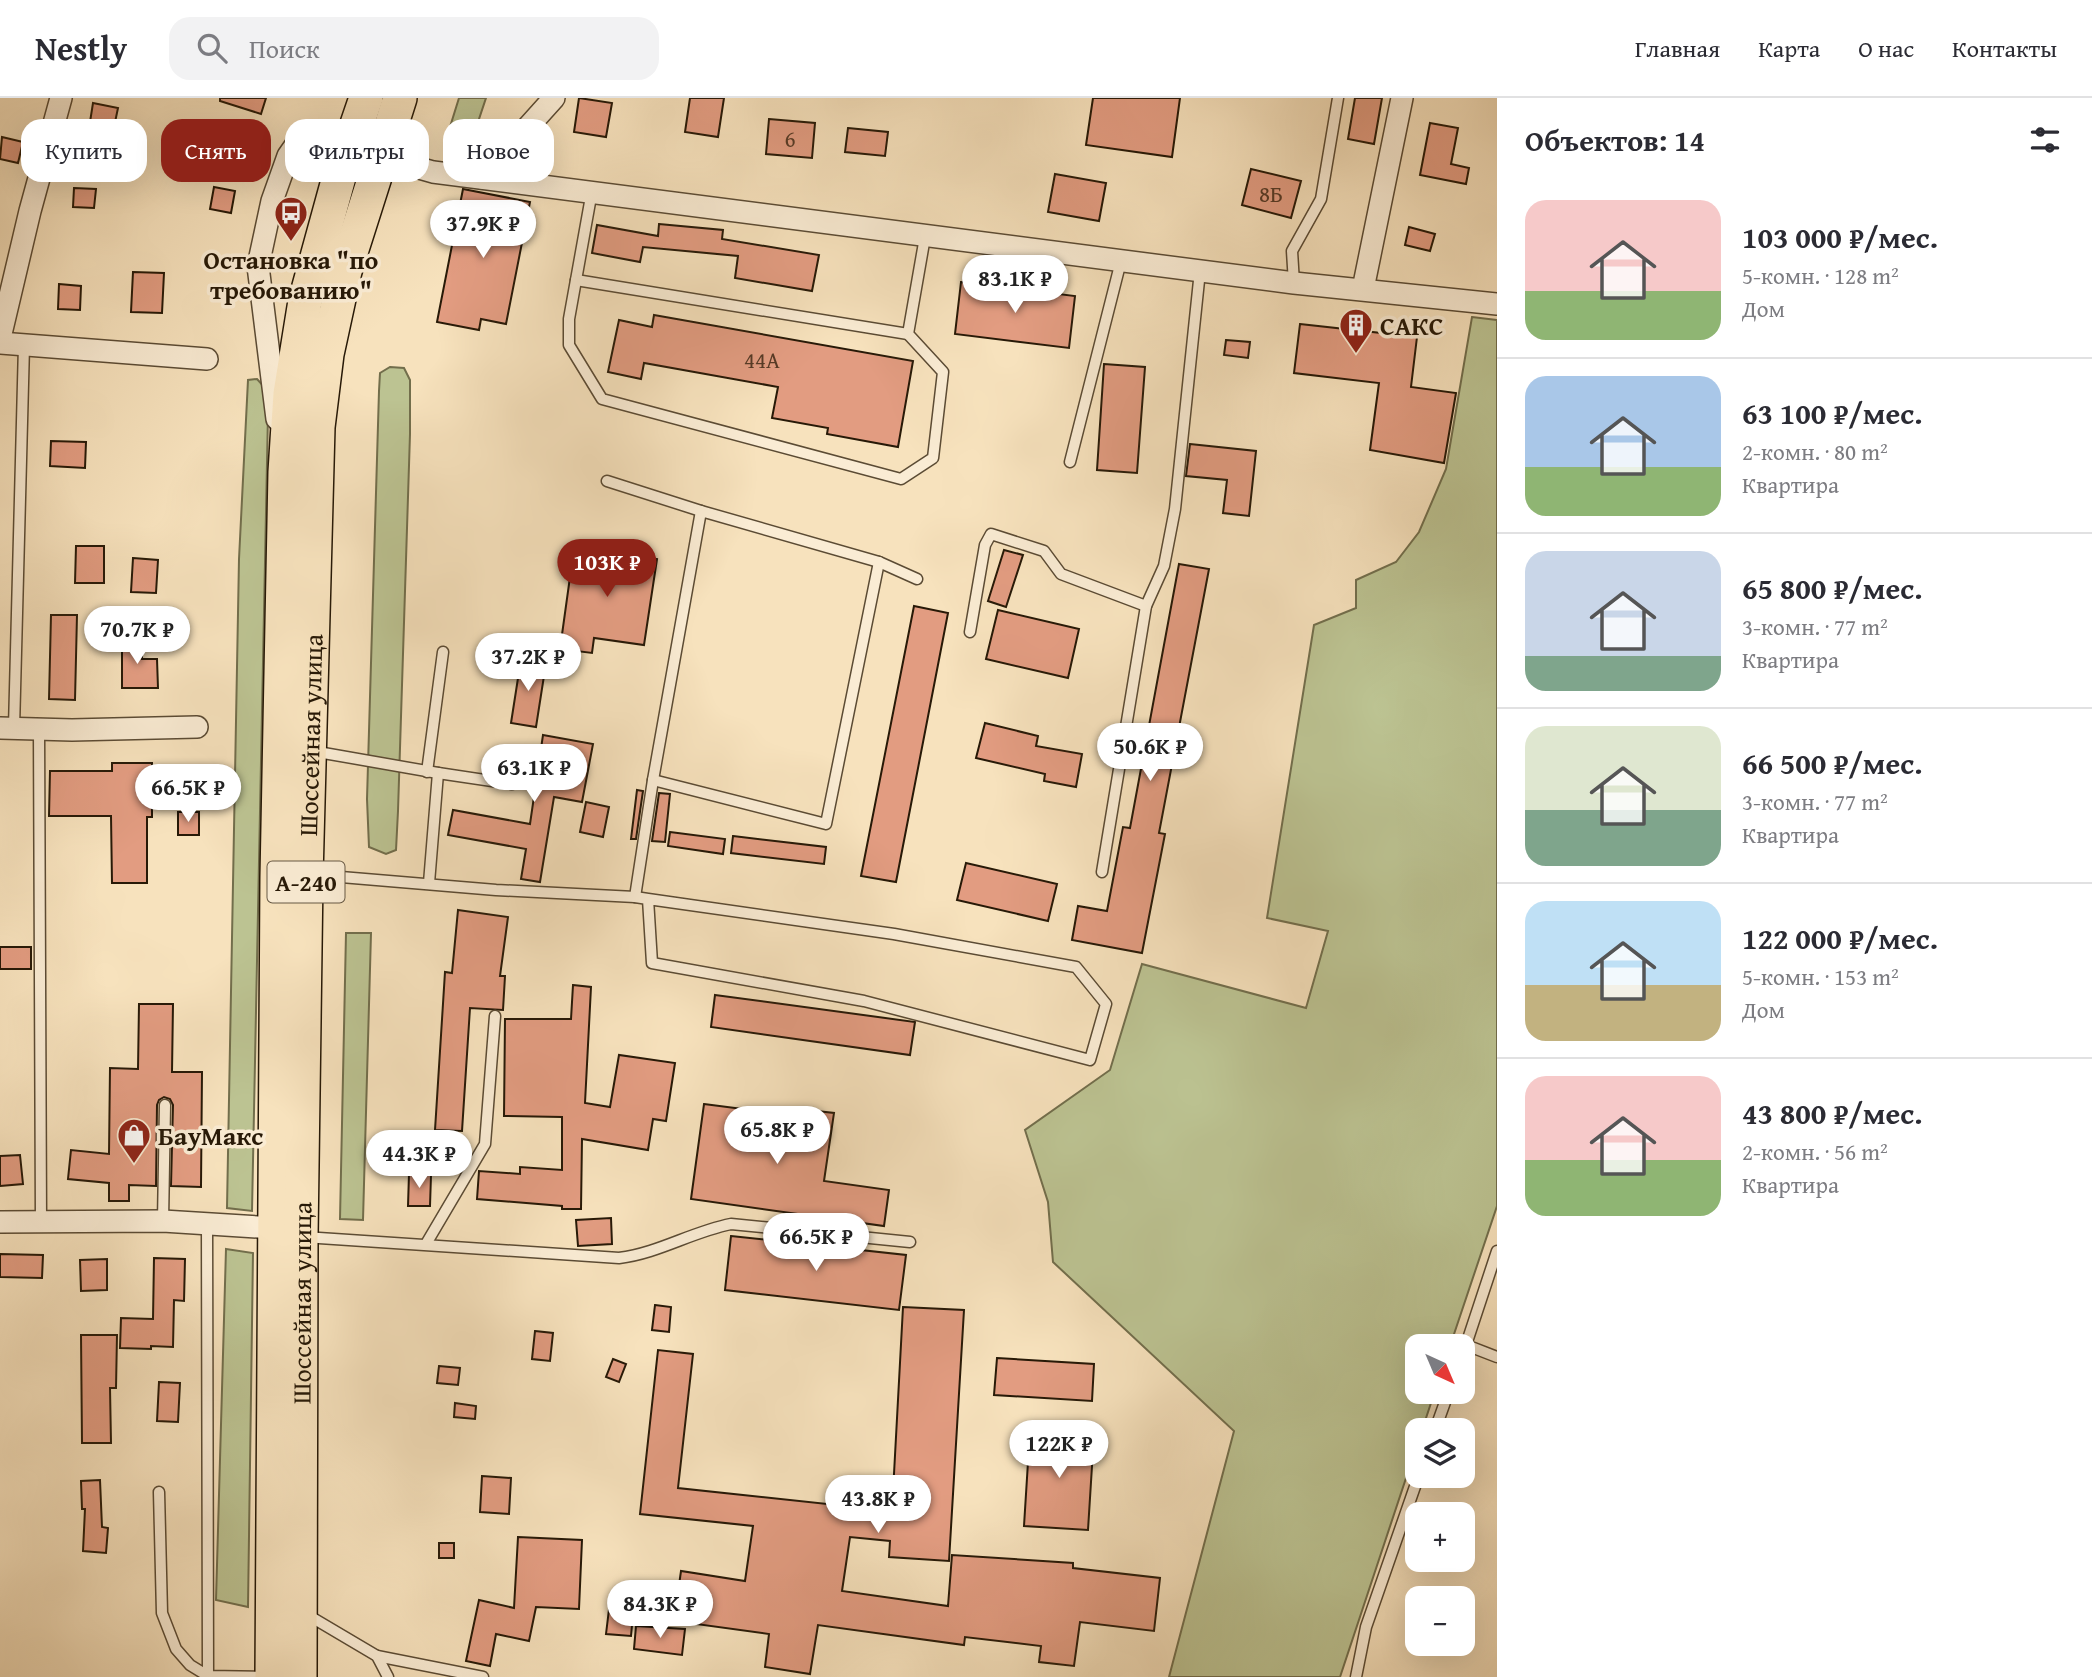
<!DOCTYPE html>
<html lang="ru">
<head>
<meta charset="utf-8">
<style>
  :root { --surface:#fff; --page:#f2f2f3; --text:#2b2b33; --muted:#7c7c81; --line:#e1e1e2; --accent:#8f2418 }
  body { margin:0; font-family:"Gentium Book Plus",serif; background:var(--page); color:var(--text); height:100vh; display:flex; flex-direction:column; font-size:26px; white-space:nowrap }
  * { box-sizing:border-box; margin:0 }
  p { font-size:23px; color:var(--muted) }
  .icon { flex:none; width:38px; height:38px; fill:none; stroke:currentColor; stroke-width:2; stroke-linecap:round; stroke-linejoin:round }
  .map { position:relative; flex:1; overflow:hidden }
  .side { display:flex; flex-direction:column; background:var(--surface); width:595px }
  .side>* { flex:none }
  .top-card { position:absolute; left:21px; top:21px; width:665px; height:63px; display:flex; gap:14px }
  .needle { width:46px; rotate:136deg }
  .controls { position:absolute; left:1405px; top:1236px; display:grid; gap:14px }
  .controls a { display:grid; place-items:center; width:70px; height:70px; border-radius:14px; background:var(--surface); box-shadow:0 7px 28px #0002; font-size:35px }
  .price { position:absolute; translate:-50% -60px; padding:0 16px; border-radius:24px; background:#fff; color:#222; font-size:23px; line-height:46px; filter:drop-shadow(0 2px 4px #0008) }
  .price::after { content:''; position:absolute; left:50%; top:42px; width:21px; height:16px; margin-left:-10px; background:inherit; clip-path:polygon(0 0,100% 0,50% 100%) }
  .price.selected { background:var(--accent); color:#fff }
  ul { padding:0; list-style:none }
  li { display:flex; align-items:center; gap:21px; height:175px; padding:0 28px }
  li+li { border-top:2px solid var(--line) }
  li span { display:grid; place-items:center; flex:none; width:196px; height:140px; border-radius:21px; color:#555 }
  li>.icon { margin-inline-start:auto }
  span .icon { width:84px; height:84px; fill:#fffc; stroke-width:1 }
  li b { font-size:30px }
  h2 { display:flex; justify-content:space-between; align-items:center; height:84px; padding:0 28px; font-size:30px }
  .chip { padding:0 24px; border-radius:21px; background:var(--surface); box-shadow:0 7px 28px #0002; font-size:24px; line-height:63px }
  .chip.selected { background:var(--accent); color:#fff }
  header { display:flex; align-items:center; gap:42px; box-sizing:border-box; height:98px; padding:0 35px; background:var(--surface); border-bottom:2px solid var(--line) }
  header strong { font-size:33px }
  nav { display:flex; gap:38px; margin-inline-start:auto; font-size:24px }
  .search { width:490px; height:63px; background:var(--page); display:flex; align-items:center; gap:18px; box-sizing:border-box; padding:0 24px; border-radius:21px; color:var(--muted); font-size:26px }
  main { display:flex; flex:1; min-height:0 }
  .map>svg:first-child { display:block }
  .green { fill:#bcc392; stroke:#726e4c; stroke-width:2 }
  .building { fill:#e29c81; stroke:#271907; stroke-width:2 }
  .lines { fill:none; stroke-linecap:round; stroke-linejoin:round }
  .lane-casing { stroke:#5b4b34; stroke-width:13 }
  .street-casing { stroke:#5b4b34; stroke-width:24 }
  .primary-casing { stroke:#271907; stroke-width:36 }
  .lane { stroke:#faecd4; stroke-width:10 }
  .street { stroke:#faecd4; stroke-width:21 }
  .primary { stroke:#f7e2bd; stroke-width:33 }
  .labels { text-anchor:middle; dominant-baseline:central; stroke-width:7; stroke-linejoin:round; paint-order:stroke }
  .number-label { font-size:23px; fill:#563a26 }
  .shield { fill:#faecd4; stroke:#665844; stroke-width:2 }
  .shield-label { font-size:24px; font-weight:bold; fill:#271907 }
  .poi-label { font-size:26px; font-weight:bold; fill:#271907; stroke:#faecd4; text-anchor:start }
  .street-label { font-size:26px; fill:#271907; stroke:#faecd4 }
</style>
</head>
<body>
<header>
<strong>Nestly</strong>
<div class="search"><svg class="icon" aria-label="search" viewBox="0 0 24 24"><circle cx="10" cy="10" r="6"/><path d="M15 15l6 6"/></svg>Поиск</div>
<nav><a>Главная</a><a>Карта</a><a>О нас</a><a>Контакты</a></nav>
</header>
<main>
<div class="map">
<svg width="1497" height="1579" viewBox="0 0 1497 1579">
  <rect width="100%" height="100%" fill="#f7e2bd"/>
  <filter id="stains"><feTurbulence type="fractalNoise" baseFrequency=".00286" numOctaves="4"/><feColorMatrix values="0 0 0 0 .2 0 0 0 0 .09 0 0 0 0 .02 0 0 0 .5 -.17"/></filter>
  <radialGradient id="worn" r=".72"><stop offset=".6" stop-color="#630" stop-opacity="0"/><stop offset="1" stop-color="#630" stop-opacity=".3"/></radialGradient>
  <g class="green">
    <path d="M 459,0 L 486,0 L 468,54 L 458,59 L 445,45 Z"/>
    <path d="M 1472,219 L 1497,222 L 1497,1108 L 1450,1248 L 1418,1248 L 1418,1293 L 1435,1293 L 1422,1332 L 1418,1332 L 1417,1347 L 1340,1579 L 1169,1579 L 1234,1333 L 1053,1164 L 1048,1104 L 1025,1032 L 1110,972 L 1142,866 L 1306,910 L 1328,833 L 1267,820 L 1314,527 L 1356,510 L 1356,482 L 1396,464 L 1419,434 L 1446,371 Z"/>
    <path d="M 390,269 L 404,270 L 410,282 L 410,336 L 398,713 L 396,752 L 386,756 L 369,749 L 367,701 L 379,293 L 380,275 Z"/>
    <path d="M 257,281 L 267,292 L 268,315 L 252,1113 L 227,1110 L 239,461 L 248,282 Z"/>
    <path d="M 346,835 L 371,835 L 363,1122 L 340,1121 Z"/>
    <path d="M 226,1151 L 253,1155 L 248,1509 L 216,1502 Z"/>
  </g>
  <g class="building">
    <path d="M 220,0 L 266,0 L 261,16 L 220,3 Z"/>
    <path d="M 579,0 L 612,5 L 606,39 L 574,34 Z"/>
    <path d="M 690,0 L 724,0 L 718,39 L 685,34 Z"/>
    <path d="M 1093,0 L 1180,0 L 1172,59 L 1086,47 Z"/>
    <path d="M 1355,0 L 1382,0 L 1374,46 L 1348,41 Z"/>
    <path d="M 93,5 L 118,10 L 114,29 L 90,24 Z"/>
    <path d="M 769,21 L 815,25 L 812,60 L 766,56 Z"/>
    <path d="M 1430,25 L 1458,30 L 1451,66 L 1469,70 L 1466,86 L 1420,77 Z"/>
    <path d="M 848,30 L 888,34 L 885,58 L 845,54 Z"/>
    <path d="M 2,39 L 23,44 L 18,65 L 0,61 Z"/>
    <path d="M 1251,71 L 1301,83 L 1291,120 L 1242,107 Z"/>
    <path d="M 1055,76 L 1106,85 L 1099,123 L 1048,114 Z"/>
    <path d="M 214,89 L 235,93 L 231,115 L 210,111 Z"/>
    <path d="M 74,90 L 96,91 L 94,110 L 73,109 Z"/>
    <path d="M 463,91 L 530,104 L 506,226 L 481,221 L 479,232 L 437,224 Z"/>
    <path d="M 659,126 L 723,132 L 722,141 L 819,157 L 812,193 L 735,180 L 738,158 L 643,149 L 640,164 L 592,155 L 597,127 L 658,138 Z"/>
    <path d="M 1409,129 L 1435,136 L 1430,153 L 1405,147 Z"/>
    <path d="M 133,174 L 164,175 L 162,215 L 131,214 Z"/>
    <path d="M 961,184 L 1075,198 L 1069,250 L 955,236 Z"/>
    <path d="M 59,186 L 81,188 L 80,212 L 58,211 Z"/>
    <path d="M 654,217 L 913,263 L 898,349 L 827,336 L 828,330 L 772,320 L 778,289 L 644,265 L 641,281 L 608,274 L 619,222 L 652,229 Z"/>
    <path d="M 1300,226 L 1417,239 L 1411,289 L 1456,295 L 1444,365 L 1370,352 L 1379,285 L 1294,275 Z"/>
    <path d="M 1226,242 L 1250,244 L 1248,260 L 1224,257 Z"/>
    <path d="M 1104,266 L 1145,269 L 1137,375 L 1097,372 Z"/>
    <path d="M 51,343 L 86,344 L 85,370 L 50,368 Z"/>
    <path d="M 1190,346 L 1256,353 L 1249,418 L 1223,415 L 1227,382 L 1186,378 Z"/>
    <path d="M 76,448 L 104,448 L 104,485 L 75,485 Z"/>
    <path d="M 574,450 L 657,461 L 644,547 L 594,540 L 592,555 L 560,551 Z"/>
    <path d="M 1004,452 L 1023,457 L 1006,509 L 988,503 Z"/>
    <path d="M 133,460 L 158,462 L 156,495 L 131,494 Z"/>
    <path d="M 1179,466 L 1209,471 L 1159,735 L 1165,736 L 1142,855 L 1072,842 L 1078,808 L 1107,813 L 1123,729 L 1130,730 Z"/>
    <path d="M 914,508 L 948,515 L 896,784 L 861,778 Z"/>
    <path d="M 998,512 L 1079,531 L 1068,580 L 986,561 Z"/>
    <path d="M 51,517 L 77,517 L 75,602 L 49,601 Z"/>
    <path d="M 122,539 L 142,539 L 142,561 L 157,561 L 158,590 L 122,590 Z"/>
    <path d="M 521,561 L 546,565 L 536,629 L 511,625 Z"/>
    <path d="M 985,625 L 1038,638 L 1036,648 L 1082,656 L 1076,689 L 1044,683 L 1045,676 L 976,660 Z"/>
    <path d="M 543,637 L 593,646 L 582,704 L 554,699 L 540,784 L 521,781 L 526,751 L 448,737 L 453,712 L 530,726 Z"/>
    <path d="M 112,665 L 152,665 L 152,719 L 147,719 L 147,785 L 112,785 L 111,718 L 49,718 L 50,673 L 112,673 Z"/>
    <path d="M 637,692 L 643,693 L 636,741 L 631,741 Z"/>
    <path d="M 659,695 L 670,696 L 665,744 L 652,743 Z"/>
    <path d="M 586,704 L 609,709 L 603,739 L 580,734 Z"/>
    <rect x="178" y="714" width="21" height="23"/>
    <path d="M 670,734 L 725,741 L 723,756 L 668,748 Z"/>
    <path d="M 733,738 L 826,749 L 824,766 L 731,755 Z"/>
    <path d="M 966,765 L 1057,786 L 1048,823 L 957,802 Z"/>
    <path d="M 458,812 L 508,819 L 500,878 L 505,878 L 503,912 L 470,910 L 462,1033 L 435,1032 L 445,874 L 452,875 Z"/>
    <rect x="0" y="849" width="31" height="22"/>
    <path d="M 573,887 L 591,889 L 585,1005 L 610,1009 L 619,957 L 675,965 L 666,1023 L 653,1021 L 648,1052 L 582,1041 L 581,1111 L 562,1111 L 562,1108 L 477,1101 L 479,1073 L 520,1076 L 520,1069 L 562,1072 L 562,1019 L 504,1018 L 505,921 L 571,921 Z"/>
    <path d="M 715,897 L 915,924 L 910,957 L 711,929 Z"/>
    <path d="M 139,906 L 173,906 L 172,974 L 202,974 L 201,1089 L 171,1088 L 173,1007 L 170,1001 L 164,999 L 159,1002 L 157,1007 L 156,1088 L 129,1087 L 129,1103 L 109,1103 L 109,1085 L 68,1081 L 71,1052 L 109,1056 L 110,970 L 138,971 Z"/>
    <path d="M 704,1006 L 798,1018 L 799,1011 L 834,1015 L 824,1083 L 889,1092 L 884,1128 L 691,1101 Z"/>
    <path d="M 20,1057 L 23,1086 L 0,1088 L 0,1058 Z"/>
    <path d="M 409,1076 L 431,1077 L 430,1108 L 408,1108 Z"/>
    <path d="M 611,1120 L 612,1146 L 578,1148 L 576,1122 Z"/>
    <path d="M 731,1138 L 906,1157 L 899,1212 L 725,1192 Z"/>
    <path d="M 0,1156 L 43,1157 L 42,1180 L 0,1179 Z"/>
    <path d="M 154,1160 L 185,1161 L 184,1203 L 174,1202 L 173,1249 L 151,1248 L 151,1251 L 120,1250 L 121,1220 L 153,1221 Z"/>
    <path d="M 107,1161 L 107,1192 L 81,1193 L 80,1162 Z"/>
    <path d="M 655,1207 L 671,1209 L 669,1234 L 652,1232 Z"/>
    <path d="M 903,1209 L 964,1212 L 949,1463 L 889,1459 L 890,1443 L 850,1439 L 842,1493 L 948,1508 L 952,1457 L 1073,1465 L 1073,1470 L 1160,1480 L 1154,1533 L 1080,1524 L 1074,1568 L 1039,1564 L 1041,1548 L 965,1539 L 964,1547 L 818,1527 L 810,1576 L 765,1569 L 769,1536 L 674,1523 L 681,1473 L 745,1483 L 753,1428 L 640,1416 L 658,1252 L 693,1256 L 678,1390 L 892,1413 Z"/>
    <path d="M 535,1233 L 553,1235 L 550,1263 L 532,1261 Z"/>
    <path d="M 81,1237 L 117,1237 L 116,1290 L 110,1290 L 111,1345 L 82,1345 Z"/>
    <path d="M 997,1260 L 1094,1266 L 1092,1303 L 994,1297 Z"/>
    <path d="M 613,1261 L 626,1266 L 619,1284 L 606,1279 Z"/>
    <path d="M 439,1268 L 460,1270 L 458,1287 L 437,1285 Z"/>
    <path d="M 159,1284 L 180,1285 L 178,1324 L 157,1323 Z"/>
    <path d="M 455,1305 L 476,1308 L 475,1321 L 454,1319 Z"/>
    <path d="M 1030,1332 L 1094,1336 L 1088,1432 L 1024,1428 Z"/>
    <path d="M 482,1378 L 511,1380 L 509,1416 L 480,1414 Z"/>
    <path d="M 100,1382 L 102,1429 L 108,1430 L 106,1455 L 83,1453 L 85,1411 L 82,1411 L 81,1383 Z"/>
    <path d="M 518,1439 L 582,1442 L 579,1511 L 536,1509 L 529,1543 L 496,1536 L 490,1568 L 466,1563 L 479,1502 L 514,1510 Z"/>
    <rect x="439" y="1445" width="15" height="15"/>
    <path d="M 610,1503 L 634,1506 L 631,1538 L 606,1536 Z"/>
    <path d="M 636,1528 L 685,1531 L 682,1557 L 634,1551 Z"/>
  </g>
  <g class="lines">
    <defs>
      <g id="lane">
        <path d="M 592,93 L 569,221 L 569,247 L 602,301 L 901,381 L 933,360 L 943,274 L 908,236 L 925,139"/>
        <path d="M 576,182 L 908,236"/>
        <path d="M 1294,185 L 1292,153 L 1321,101 L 1338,0"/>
        <path d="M 1070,364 L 1121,163"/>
        <path d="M 607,383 L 701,413"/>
        <path d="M 970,534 L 985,447 L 991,436 L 1044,453 L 1061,476 L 1146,508"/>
        <path d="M 14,630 L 24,247"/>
        <path d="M 39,631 L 41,1124"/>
        <path d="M 312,653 L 438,675 L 429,785"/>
        <path d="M 427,674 L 443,554"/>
        <path d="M 438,675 L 512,686"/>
        <path d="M 653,682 L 826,726 L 879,464"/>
        <path d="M 1102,774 L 1146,508 L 1164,468 L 1175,411 L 1200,173"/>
        <path d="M 309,779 L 341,779 L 496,792 L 635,799 L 648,801 L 894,836 L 1076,869 L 1106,906 L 1090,962 L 864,903 L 652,865 L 648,801"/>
        <path d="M 635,799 L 653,682 L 701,413 L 879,464 L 917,481"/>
        <path d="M 163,1123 L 165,1007"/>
        <path d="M 207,1124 L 208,1579"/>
        <path d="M 304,1139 L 619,1160 C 659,1155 691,1134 731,1126 L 910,1144"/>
        <path d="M 426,1146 L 485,1046 L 495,918"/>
        <path d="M 1466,1247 L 1497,1259"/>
        <path d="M 1463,1256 L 1497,1153"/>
        <path d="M 1435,1332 L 1449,1293"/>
        <path d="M 159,1394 L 162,1515 L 176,1551 L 190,1567 L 208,1578 L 268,1579"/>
        <path d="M 306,1516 L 377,1558 L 388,1579"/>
        <path d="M 377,1558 L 483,1579"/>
        <path d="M 1356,1579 L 1366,1529 L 1419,1377"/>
      </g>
      <g id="street">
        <path d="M 482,80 L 554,0"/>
        <path d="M 1363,191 L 1402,0"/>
        <path d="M 0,240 L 30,113 L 61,0"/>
        <path d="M 0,245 L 207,261"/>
        <path d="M 277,321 L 258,168 L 272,103 L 288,58 L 295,48 L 303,42 L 312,38 L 326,39 L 380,59 L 433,74 L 1294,185 L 1497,206"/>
        <path d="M 0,630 L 72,632 L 197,629"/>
        <path d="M 0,1124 L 163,1123 L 274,1130"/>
      </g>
      <g id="primary">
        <path d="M 272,1579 L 277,779 L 285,374 L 290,296 L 305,203 L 339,79 L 366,0"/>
        <path id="s1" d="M 300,1579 L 301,1139 L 306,779 L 318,329 L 327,256 L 345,173 L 400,0"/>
      </g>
    </defs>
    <use href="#lane" class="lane-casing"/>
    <use href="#street" class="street-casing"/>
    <use href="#primary" class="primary-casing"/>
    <use href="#lane" class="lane"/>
    <use href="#street" class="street"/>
    <use href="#primary" class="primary"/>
  </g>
  <defs>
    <symbol id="bus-pin" viewBox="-11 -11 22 30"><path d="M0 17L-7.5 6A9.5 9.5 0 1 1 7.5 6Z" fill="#8f2418" stroke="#faecd4"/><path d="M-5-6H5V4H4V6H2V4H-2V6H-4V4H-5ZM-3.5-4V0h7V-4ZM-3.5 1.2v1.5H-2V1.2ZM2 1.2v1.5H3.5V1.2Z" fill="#fff"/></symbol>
    <symbol id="building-pin" viewBox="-11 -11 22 30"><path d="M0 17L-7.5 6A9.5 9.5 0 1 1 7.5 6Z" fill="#8f2418" stroke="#faecd4"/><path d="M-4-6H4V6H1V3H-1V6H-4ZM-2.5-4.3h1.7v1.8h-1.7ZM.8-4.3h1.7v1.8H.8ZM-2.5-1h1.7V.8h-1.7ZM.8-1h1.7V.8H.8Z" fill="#fff"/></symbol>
    <symbol id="shop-pin" viewBox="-11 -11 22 30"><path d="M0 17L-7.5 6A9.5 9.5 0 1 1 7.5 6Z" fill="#8f2418" stroke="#faecd4"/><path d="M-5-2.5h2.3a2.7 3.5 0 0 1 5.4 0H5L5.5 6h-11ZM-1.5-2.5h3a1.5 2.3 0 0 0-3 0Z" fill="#fff"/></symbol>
  </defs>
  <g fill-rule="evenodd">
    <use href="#bus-pin" x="272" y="96" width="38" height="52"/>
    <use href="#building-pin" x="1337" y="208" width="38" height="52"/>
    <use href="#shop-pin" x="115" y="1018" width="38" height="52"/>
  </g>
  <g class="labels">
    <g class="number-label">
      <text x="790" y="40">6</text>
      <text x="1271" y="95">8Б</text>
      <text x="762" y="261">44А</text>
    </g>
    <rect class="shield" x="267.5" y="763.5" width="77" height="41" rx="5"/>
    <g class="shield-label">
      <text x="306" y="784">А-240</text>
    </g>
    <g class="poi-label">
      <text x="291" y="161" text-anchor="middle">Остановка "по<tspan x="291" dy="30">требованию"</tspan></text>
      <text x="1380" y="227">САКС</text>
      <text x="158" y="1037">БауМакс</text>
    </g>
    <g class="street-label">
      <text stroke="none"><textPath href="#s1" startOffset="942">Шоссейная улица</textPath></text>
      <text stroke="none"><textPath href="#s1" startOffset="374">Шоссейная улица</textPath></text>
    </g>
  </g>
  <rect width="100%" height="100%" filter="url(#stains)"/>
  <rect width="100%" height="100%" fill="url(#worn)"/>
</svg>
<div class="controls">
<a><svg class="needle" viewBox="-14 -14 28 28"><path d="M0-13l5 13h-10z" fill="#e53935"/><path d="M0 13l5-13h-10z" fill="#7c7c81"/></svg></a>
<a><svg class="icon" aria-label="layers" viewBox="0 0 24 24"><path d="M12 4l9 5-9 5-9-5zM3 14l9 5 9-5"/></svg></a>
<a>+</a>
<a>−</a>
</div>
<b class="price" style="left:483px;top:162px">37.9K ₽</b>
<b class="price" style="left:1015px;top:217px">83.1K ₽</b>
<b class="price selected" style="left:607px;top:501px">103K ₽</b>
<b class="price" style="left:137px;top:568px">70.7K ₽</b>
<b class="price" style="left:528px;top:595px">37.2K ₽</b>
<b class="price" style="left:1150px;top:685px">50.6K ₽</b>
<b class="price" style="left:534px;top:706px">63.1K ₽</b>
<b class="price" style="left:188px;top:726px">66.5K ₽</b>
<b class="price" style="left:777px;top:1068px">65.8K ₽</b>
<b class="price" style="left:419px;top:1092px">44.3K ₽</b>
<b class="price" style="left:816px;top:1175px">66.5K ₽</b>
<b class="price" style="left:1059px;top:1382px">122K ₽</b>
<b class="price" style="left:878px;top:1437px">43.8K ₽</b>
<b class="price" style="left:660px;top:1542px">84.3K ₽</b>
<div class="top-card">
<a class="chip">Купить</a>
<a class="chip selected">Снять</a>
<a class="chip">Фильтры</a>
<a class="chip">Новое</a>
</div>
</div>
<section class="side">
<h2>Объектов: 14<svg class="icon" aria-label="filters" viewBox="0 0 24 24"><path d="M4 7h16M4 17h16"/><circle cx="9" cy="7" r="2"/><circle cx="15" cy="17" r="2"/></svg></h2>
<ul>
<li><span style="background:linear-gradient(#f6c9c9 65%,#8fb573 0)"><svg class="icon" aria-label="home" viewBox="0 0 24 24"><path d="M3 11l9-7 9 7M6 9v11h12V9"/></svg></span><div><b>103 000 ₽/мес.</b><p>5-комн. · 128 m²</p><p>Дом</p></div></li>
<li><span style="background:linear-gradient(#a9c7e8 65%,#8fb573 0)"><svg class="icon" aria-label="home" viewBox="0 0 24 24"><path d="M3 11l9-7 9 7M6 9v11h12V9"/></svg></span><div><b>63 100 ₽/мес.</b><p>2-комн. · 80 m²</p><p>Квартира</p></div></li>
<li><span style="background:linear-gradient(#c9d6e8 75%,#7fa58c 0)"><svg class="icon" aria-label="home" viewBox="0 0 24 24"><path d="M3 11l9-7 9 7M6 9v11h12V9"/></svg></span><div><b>65 800 ₽/мес.</b><p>3-комн. · 77 m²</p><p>Квартира</p></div></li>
<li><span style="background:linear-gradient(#dfe7d0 60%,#7fa58c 0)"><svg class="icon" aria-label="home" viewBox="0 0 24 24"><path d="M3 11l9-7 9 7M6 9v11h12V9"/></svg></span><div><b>66 500 ₽/мес.</b><p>3-комн. · 77 m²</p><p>Квартира</p></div></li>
<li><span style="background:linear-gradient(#bfe0f5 60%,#c2b280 0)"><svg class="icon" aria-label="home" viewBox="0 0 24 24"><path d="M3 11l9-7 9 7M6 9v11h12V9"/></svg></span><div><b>122 000 ₽/мес.</b><p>5-комн. · 153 m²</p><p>Дом</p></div></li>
<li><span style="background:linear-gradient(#f6c9c9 60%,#8fb573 0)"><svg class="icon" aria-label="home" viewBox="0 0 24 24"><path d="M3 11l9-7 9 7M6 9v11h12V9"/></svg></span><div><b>43 800 ₽/мес.</b><p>2-комн. · 56 m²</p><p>Квартира</p></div></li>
</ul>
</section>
</main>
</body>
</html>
